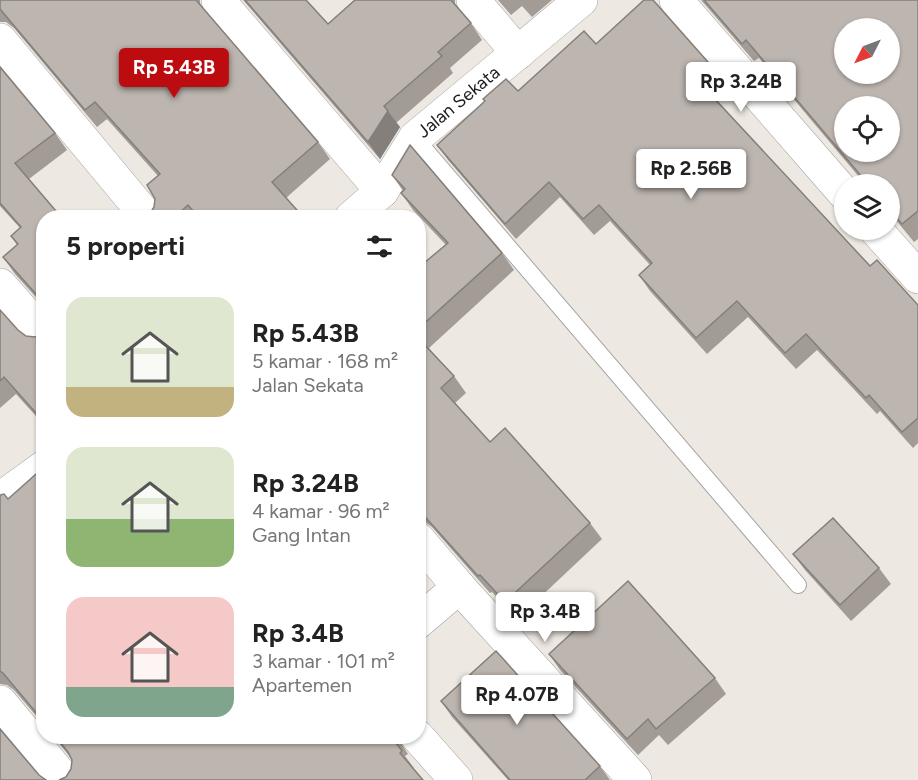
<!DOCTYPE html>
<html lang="id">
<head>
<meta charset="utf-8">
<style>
  :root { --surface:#fff; --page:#f6f6f6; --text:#222; --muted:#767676; --accent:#bc0c0f }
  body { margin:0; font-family:Figtree,sans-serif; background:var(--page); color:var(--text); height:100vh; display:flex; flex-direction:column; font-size:22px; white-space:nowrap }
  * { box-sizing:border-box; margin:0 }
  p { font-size:20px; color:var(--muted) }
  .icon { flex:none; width:33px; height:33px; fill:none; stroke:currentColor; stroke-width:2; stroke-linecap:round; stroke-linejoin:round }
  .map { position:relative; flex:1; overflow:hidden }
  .drawer { position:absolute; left:36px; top:210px; width:390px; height:534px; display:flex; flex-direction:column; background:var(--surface); border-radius:24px; box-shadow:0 2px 4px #0004 }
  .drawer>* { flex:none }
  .needle { width:39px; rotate:228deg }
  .buttons { position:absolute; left:834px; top:18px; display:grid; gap:12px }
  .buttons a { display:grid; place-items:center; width:66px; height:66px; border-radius:50%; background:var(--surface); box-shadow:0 2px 4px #0004; font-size:30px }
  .price { position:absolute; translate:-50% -51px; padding:0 14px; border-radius:6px; background:#fff; color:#222; font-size:20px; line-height:39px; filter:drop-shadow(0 2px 3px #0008) }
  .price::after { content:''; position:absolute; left:50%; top:36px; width:18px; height:14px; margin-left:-9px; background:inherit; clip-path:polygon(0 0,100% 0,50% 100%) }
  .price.selected { background:var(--accent); color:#fff }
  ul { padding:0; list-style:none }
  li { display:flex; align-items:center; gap:18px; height:150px; padding:0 30px }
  li span { display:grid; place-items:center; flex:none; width:168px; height:120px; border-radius:18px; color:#555 }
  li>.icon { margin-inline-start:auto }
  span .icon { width:72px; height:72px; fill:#fffc; stroke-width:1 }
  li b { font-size:26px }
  h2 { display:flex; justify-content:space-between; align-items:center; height:72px; padding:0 30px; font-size:26px }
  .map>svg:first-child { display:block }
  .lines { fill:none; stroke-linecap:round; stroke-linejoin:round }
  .service-casing { stroke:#a3a3a3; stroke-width:18 }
  .minor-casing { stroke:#a3a3a3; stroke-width:34 }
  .service { stroke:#fff; stroke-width:16 }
  .minor { stroke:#fff; stroke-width:33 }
  .wall { fill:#a39c96 }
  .shaded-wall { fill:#847f7a }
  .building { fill:#bdb5af; stroke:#847f7a; stroke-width:1.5; fill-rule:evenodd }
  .labels { text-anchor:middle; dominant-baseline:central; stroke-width:4.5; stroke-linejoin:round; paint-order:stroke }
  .street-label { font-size:18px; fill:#1c1c1c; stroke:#fff }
</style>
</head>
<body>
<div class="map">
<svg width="918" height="780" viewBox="0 0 918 780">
  <rect width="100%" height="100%" fill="#ede9e2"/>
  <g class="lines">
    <defs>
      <path id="service" d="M 415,138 L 798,585"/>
      <g id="minor">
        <path d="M 218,0 L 382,191"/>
        <path d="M 473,0 L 518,53"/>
        <path d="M 676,0 L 844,193"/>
        <path d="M 0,40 L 148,218"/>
        <path id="s1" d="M 351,218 L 382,191 L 415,138 L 581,0"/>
        <path d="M 876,230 L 918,277"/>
        <path d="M 0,285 L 44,335"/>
        <path d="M 0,499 L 44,467"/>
        <path d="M 418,539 L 459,587 L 635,780"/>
        <path d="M 418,622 L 459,587"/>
        <path d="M 0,702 L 65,780"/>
        <path d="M 417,736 L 456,780"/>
      </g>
    </defs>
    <use href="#service" class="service-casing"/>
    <use href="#minor" class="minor-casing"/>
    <use href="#service" class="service"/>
    <use href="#minor" class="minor"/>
  </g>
  <g class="wall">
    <path d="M 0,0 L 200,0 L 200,3 L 201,6 L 318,142 L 330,159 L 286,198 L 304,218 L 154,218 L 151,212 L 154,207 L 158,176 L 107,119 L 97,127 L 14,28 L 6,22 L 0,22 Z"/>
    <path d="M 243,0 L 306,0 L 328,24 L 355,0 L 455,0 L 455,4 L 471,23 L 482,40 L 450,68 L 453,73 L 396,123 L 400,127 L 380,159 Z"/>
    <path d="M 498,0 L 552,0 L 532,17 L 522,6 L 511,15 Z"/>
    <path d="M 701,0 L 918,0 L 918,239 L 914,242 L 890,213 L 890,184 L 865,184 L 759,58 L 754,61 Z"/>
    <path d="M 596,44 L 715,70 L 726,86 L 713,97 L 870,266 L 918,305 L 918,443 L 913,448 L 880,411 L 877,414 L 817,350 L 796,369 L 748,317 L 707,354 L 650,291 L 639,275 L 650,265 L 610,221 L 594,235 L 560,197 L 516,239 L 448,160 L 437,145 L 518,91 Z"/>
    <path d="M 0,67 L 55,133 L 67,150 L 29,179 L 44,218 L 44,306 L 15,274 L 3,257 L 17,245 L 11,236 L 20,228 L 0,206 Z"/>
    <path d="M 392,175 L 502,253 L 514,270 L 429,348 L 433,353 L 454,376 L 466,393 L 455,403 L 490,442 L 590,523 L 602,539 L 517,619 L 492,592 L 490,593 L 432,527 L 425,522 L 418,521 L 418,268 L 446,245 L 413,210 L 401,193 L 403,191 Z"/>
    <path d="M 0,310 L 18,330 L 26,336 L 35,337 L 44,333 L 44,425 L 16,394 L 0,408 Z"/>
    <path d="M 44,467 L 44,725 L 14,690 L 7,685 L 0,684 L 0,495 L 8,499 Z"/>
    <path d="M 793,554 L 879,568 L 891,584 L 851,621 L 805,570 Z"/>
    <path d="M 418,567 L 425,576 L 418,582 Z"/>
    <path d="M 549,654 L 715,678 L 726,694 L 668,745 L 659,735 L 638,755 L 560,670 Z"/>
    <path d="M 441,701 L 600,766 L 610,780 L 508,780 L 452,717 Z"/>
    <path d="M 53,736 L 399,736 L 399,740 L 408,754 L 405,756 L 414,768 L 66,777 L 71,769 L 72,760 L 70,757 Z"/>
  </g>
  <path class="shaded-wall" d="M 388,111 L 400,127 L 380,159 L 368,142 Z"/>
  <g class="building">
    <path d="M 0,0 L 196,0 L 318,142 L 272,182 L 304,218 L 199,218 L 188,205 L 174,218 L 155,218 L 151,212 L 154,207 L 155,199 L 147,185 L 160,174 L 95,102 L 85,110 L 0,9 Z"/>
    <path d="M 245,0 L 306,0 L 328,24 L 355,0 L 451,0 L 471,23 L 438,52 L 442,56 L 384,106 L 388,111 L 368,142 Z"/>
    <path d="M 644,0 L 653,0 L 715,70 L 700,83 L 870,266 L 877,260 L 918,305 L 918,418 L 902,432 L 869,395 L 866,398 L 806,334 L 785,353 L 737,301 L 696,338 L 639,275 L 652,263 L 599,205 L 583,219 L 549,182 L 505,224 L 437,145 L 485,101 L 483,99 L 506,79 L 518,91 L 584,31 L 596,44 Z"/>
    <path d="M 704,0 L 918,0 L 918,211 L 902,224 L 890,210 L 890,184 L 868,184 L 746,40 L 742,44 ZM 844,28 L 890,28 L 890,74 L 844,74 ZM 844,106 L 890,106 L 890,152 L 844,152 Z"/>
    <path d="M 0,67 L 55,133 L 15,163 L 62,218 L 44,218 L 44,303 L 3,257 L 18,244 L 11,236 L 21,227 L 0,203 Z"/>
    <path d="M 410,145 L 502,253 L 418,329 L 418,268 L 448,243 L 401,193 L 405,189 L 392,175 Z"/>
    <path d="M 0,310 L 18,330 L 26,336 L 35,337 L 44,333 L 44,422 L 4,377 L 0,381 Z"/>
    <path d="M 418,334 L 421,337 L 419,339 L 454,376 L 441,388 L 490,442 L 505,428 L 590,523 L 505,602 L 480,575 L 478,576 L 418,509 Z"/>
    <path d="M 44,467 L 44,722 L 3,673 L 0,671 L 0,495 L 4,494 L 8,499 Z"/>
    <path d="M 833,518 L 879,568 L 840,605 L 793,554 Z"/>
    <path d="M 628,581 L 715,678 L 656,729 L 648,719 L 627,739 L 549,654 Z"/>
    <path d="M 496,651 L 600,766 L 585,780 L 510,780 L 441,701 Z"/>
    <path d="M 0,729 L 39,775 L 46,780 L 0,780 Z"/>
    <path d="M 55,736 L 396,736 L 393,739 L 402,751 L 400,753 L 423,780 L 59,780 L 66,777 L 71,769 L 72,760 L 68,752 Z"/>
  </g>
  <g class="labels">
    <g class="street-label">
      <text stroke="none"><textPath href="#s1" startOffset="160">Jalan Sekata</textPath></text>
    </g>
  </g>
</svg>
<div class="buttons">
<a><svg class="needle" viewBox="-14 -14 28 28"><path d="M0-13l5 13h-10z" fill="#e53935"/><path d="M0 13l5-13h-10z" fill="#767676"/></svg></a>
<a><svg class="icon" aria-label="locate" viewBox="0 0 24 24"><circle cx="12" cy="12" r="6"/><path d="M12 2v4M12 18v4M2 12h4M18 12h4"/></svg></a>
<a><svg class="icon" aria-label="layers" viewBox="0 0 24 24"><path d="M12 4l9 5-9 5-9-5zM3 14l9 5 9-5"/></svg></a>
</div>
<b class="price selected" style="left:174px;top:99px">Rp 5.43B</b>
<b class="price" style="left:741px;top:113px">Rp 3.24B</b>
<b class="price" style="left:691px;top:200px">Rp 2.56B</b>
<b class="price" style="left:545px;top:643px">Rp 3.4B</b>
<b class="price" style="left:517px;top:726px">Rp 4.07B</b>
<section class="drawer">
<h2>5 properti<svg class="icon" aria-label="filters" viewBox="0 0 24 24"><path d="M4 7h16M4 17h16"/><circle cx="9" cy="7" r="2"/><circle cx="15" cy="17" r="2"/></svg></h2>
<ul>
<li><span style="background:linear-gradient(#dfe7d0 75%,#c2b280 0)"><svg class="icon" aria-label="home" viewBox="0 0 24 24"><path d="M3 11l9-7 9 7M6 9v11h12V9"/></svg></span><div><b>Rp 5.43B</b><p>5 kamar · 168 m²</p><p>Jalan Sekata</p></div></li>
<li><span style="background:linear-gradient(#dfe7d0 60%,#8fb573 0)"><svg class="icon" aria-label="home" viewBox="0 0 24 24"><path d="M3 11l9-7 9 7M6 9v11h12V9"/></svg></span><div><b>Rp 3.24B</b><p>4 kamar · 96 m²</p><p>Gang Intan</p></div></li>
<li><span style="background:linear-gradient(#f6c9c9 75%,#7fa58c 0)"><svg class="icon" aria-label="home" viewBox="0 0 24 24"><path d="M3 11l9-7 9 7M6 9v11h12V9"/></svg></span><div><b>Rp 3.4B</b><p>3 kamar · 101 m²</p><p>Apartemen</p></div></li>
</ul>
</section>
</div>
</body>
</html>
